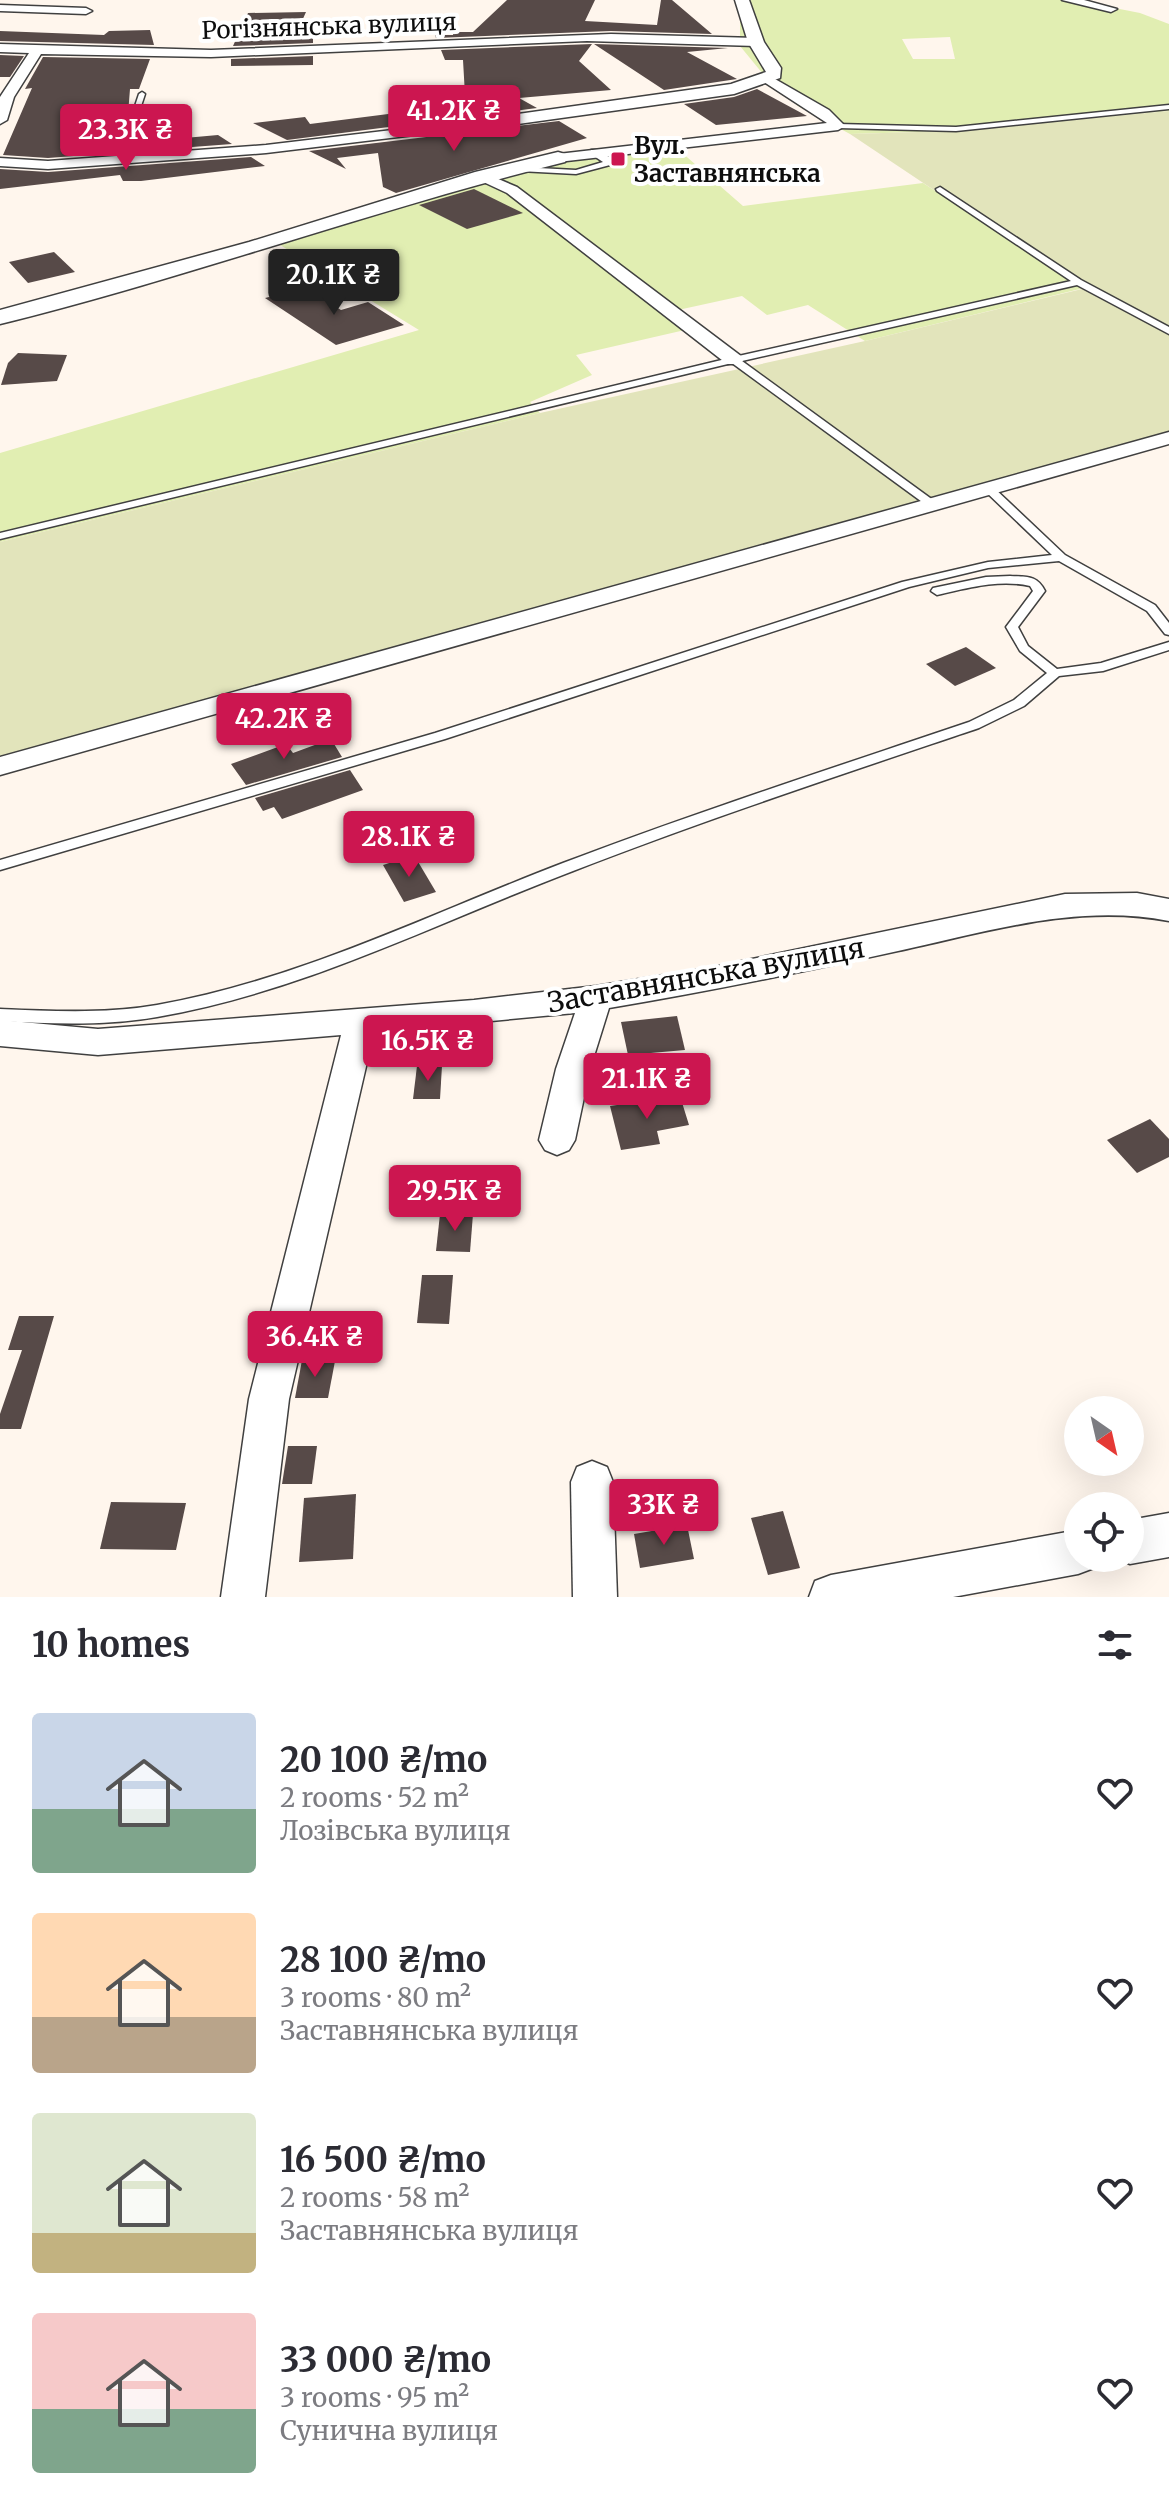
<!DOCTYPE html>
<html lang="en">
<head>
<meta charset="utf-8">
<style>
  :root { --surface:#fff; --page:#f2f2f3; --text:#2b2b33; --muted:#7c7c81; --accent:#cc1650 }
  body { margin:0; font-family:Merriweather,serif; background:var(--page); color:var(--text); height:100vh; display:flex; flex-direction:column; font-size:30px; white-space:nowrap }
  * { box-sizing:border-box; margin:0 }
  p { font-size:26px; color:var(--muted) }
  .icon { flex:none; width:44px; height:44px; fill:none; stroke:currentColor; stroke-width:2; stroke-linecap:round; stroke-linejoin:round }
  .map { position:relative; height:1597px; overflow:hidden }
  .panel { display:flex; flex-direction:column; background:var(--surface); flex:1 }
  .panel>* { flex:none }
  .needle { width:52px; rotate:146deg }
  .buttons { position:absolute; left:1064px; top:1396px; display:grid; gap:16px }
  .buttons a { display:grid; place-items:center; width:80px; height:80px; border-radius:50%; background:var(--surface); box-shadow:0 8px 32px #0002; font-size:40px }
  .price { position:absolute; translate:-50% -68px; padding:0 18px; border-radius:8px; background:var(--accent); color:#fff; font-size:26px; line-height:52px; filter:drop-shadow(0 2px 4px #0008) }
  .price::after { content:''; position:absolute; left:50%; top:48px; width:24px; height:18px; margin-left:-12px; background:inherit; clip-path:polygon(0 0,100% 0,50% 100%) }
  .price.on { background:#222; color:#fff }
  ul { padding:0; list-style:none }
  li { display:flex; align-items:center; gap:24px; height:200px; padding:0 32px }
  li span { display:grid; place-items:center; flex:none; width:224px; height:160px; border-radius:8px; color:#555 }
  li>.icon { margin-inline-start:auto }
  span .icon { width:96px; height:96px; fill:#fffc; stroke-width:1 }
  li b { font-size:34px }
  h2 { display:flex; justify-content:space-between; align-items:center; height:96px; padding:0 32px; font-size:34px }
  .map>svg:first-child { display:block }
  .green { fill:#e1eeb2; fill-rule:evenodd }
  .cemetery { fill:#e2e4bb }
  .building { fill:#574a48 }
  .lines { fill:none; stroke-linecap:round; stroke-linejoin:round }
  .service-casing { stroke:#404040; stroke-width:3 }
  .minor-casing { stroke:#404040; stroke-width:3 }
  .tertiary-casing { stroke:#404040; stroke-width:3 }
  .service { fill:#fff; fill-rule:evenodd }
  .minor { fill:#fff; fill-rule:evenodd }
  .tertiary { fill:#fff; fill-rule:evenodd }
  .poi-dot { fill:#cc1650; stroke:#fff; stroke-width:3 }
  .labels { text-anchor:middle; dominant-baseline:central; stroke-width:8; stroke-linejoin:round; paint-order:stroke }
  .far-street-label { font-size:24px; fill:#0d0d0d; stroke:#fff }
  .far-poi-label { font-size:24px; font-weight:bold; fill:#0d0d0d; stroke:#fff; text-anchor:start }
  .street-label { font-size:28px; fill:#0d0d0d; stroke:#fff }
</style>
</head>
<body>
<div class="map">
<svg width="1169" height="1597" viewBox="0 0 1169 1597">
  <rect width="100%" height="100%" fill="#fff6ed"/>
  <g class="green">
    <path d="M 740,0 L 1074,0 L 1140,13 L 1169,24 L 1169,111 L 952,131 L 850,134 L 798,106 L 772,85 L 740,46 ZM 950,37 L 955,59 L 913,59 L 902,39 Z"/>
    <path d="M 672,144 L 743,206 L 923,183 L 1084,288 L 865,341 L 808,305 L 767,315 L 742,296 L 678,310 L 698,327 L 576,355 L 592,375 L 530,402 L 540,413 L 0,542 L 0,453 L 419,330 L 272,240 L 548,158 Z"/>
  </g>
  <path class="cemetery" d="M 1169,111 L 1169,432 L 0,762 L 0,542 L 540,413 L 865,341 L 1082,289 L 850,134 L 952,131 Z"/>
  <g class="building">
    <path d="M 507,0 L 595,0 L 585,21 L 657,25 L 661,0 L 672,0 L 712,34 L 611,31 L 436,38 L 435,35 L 453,35 L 453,32 L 473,32 Z"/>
    <path d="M 306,12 L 297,32 L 313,32 L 313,43 L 233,46 L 248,13 Z"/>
    <path d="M 150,30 L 154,45 L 0,41 L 0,31 L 104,35 L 109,31 Z"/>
    <path d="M 592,44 L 579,61 L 611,90 L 519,98 L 537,108 L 287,140 L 253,123 L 305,117 L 310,124 L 396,113 L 465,109 L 460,96 L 465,95 L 463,60 L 445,60 L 441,50 Z"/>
    <path d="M 594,44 L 728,48 L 687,52 L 737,79 L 664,90 Z"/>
    <path d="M 0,55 L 24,56 L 10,77 L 0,77 Z"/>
    <path d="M 313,56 L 313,65 L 231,66 L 231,59 Z"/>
    <path d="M 43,57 L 150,59 L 139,89 L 130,89 L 125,152 L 48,158 L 3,155 L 32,88 L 25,89 Z"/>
    <path d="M 757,89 L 807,116 L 716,125 L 684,104 L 734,97 Z"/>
    <path d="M 559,121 L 587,138 L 396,193 L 383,187 L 378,153 L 337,158 L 346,169 L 309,151 Z"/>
    <path d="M 218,135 L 232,144 L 139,151 L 140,142 Z"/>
    <path d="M 251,157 L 265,166 L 141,181 L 123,181 L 120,175 L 0,189 L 0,169 L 48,172 Z"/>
    <path d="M 474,189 L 523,213 L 467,229 L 419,205 Z"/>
    <path d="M 54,252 L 75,272 L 28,283 L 9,262 Z"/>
    <path d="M 305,288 L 341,310 L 368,302 L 404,325 L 336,345 L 265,298 Z"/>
    <path d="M 18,353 L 67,355 L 57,381 L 1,385 L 8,363 Z"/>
    <path d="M 966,647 L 996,668 L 955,686 L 926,664 Z"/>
    <path d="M 331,739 L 342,757 L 246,785 L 231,764 L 286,744 L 293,753 Z"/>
    <path d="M 350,770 L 363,790 L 282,819 L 274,807 L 263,811 L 255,798 Z"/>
    <path d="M 414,855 L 436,892 L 404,902 L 383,865 Z"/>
    <path d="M 677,1016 L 685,1050 L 628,1055 L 621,1022 Z"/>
    <path d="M 417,1066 L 442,1066 L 440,1099 L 413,1099 Z"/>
    <path d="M 680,1096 L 689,1125 L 657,1131 L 660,1144 L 621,1150 L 610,1106 Z"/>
    <path d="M 1150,1119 L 1169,1139 L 1169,1157 L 1137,1173 L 1107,1140 Z"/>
    <path d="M 440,1214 L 473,1214 L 470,1252 L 436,1251 Z"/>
    <path d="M 422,1275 L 453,1275 L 449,1324 L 417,1323 Z"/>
    <path d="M 19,1316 L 54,1316 L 21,1429 L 0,1429 L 0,1414 L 22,1350 L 8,1350 Z"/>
    <path d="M 302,1360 L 335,1361 L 328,1398 L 295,1398 Z"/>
    <path d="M 288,1446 L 317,1446 L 312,1484 L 282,1484 Z"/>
    <path d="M 356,1494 L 353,1559 L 299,1562 L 304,1498 Z"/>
    <path d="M 111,1502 L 186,1503 L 176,1550 L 100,1549 Z"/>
    <path d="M 783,1511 L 800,1568 L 768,1575 L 751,1518 Z"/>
    <path d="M 687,1525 L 694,1559 L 640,1568 L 634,1534 Z"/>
  </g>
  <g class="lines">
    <defs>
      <g id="service">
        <path d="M 142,92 L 145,94 L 139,112 L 135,160 L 131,162 L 127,160 L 133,112 L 139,94 Z"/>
        <path d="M 1169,105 L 1169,109 L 956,131 L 838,128 L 835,126 L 838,124 L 956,127 Z"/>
        <path d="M 591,150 L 597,150 L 609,157 L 610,165 L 576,174 L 519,171 L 515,169 L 519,167 L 576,170 L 603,162 L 591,154 Z"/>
        <path d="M 940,187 L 1081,280 L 1169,327 L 1169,334 L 1077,285 L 742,361 L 937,503 L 937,507 L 929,507 L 732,363 L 0,539 L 0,533 L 734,357 L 1071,281 L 937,191 L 936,189 Z"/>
        <path d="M 989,486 L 993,487 L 1065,555 L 1155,605 L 1169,623 L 1169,635 L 1165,634 L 1147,611 L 1059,561 L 988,568 L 909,587 L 445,739 L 0,870 L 0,860 L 435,733 L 902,582 L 988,562 L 1052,555 L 985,491 L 984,489 Z"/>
        <path d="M 1010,576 C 1027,577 1037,575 1045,591 L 1018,627 L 1028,646 L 1057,669 L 1101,663 L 1169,642 L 1169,650 L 1103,671 L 1059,676 L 1024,706 L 979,728 C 843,774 707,819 573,871 C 436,923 303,992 157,1017 C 106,1026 52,1024 0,1021 L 0,1009 C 52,1011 106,1014 157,1005 C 299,980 429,914 563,863 C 697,812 833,768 969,722 L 1014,700 L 1047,673 L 1020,651 L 1006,627 L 1033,591 L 1030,586 C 999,579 968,588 937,595 L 931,591 L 933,588 L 986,577 Z"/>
      </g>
      <g id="minor">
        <path d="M 1062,0 L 1084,0 L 1117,9 L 1111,12 Z"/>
        <path d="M 0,5 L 86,8 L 92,11 L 86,14 L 0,11 Z"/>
        <path d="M 611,34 L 756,38 L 762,42 L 756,46 L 587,41 L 211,57 L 41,54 L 14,97 L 7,120 L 0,124 L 0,97 L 29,53 L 0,52 L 0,44 L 211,50 Z"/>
        <path d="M 768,75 L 829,110 L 845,126 L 838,130 L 558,162 L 551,158 L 558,154 L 827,123 L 764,82 L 762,79 Z"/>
        <path d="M 518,115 L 525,119 L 523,122 L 266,153 L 48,169 L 0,166 L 0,158 L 48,161 L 266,145 Z"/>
        <path d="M 482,172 L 517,187 L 741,356 L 743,360 L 741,364 L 727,364 L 507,193 L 477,179 L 477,173 Z"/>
        <path d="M 1169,432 L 1169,444 L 0,775 L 0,757 Z"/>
        <path d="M 1137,893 L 1169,899 L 1169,921 C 1077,903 987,932 898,951 C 802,972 706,992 609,1008 L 590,1069 L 575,1140 L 569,1150 L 557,1155 L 545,1150 L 539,1140 L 556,1069 L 575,1013 L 374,1032 L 289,1399 L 265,1597 L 221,1597 L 249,1399 L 341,1035 L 98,1055 L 0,1046 L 0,1020 L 98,1029 L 474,1000 L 596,986 L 713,967 L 1065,894 Z"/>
        <path d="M 592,1461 L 607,1467 L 613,1482 L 617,1597 L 573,1597 L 571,1482 L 577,1467 Z"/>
        <path d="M 1169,1513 L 1169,1557 L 1130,1564 L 1116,1558 L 1130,1558 L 1130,1520 Z"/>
        <path d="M 1078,1530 L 1078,1558 L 1098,1558 L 1094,1568 L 1078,1574 L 953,1597 L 809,1597 L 815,1581 L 831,1575 Z"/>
      </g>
      <g id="tertiary">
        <path d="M 735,0 L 749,0 L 764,42 L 781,68 L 780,78 L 734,94 L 518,124 L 509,119 L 518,114 L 731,84 L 766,72 L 748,42 Z"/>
        <path d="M 558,152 L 565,154 L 567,158 L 565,162 C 375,209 190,277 0,324 L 0,310 L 249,242 L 475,172 Z"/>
      </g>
    </defs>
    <use href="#service" class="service-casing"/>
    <use href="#minor" class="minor-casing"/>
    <use href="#tertiary" class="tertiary-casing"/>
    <use href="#service" class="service"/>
    <use href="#minor" class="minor"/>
    <use href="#tertiary" class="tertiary"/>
  </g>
  <rect class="poi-dot" x="610" y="151" width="16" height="16" rx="4"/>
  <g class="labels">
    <g class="far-street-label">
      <text transform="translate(329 26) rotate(-2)">Рогізнянська вулиця</text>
    </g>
    <g class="far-poi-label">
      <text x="634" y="145">Вул.<tspan x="634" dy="28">Заставнянська</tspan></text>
    </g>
    <g class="street-label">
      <text transform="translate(706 975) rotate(-10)">Заставнянська вулиця</text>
    </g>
  </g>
</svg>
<div class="buttons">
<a><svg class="needle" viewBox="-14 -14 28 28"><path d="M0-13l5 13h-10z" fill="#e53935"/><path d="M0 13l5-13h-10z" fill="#7c7c81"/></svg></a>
<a><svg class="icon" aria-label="locate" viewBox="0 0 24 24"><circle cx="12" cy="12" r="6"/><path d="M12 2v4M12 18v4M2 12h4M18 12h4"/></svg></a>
</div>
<b class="price" style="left:454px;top:153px">41.2K ₴</b>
<b class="price" style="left:126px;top:172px">23.3K ₴</b>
<b class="price on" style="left:334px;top:317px">20.1K ₴</b>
<b class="price" style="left:284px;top:761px">42.2K ₴</b>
<b class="price" style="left:409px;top:879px">28.1K ₴</b>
<b class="price" style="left:428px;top:1083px">16.5K ₴</b>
<b class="price" style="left:647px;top:1121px">21.1K ₴</b>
<b class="price" style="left:455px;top:1233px">29.5K ₴</b>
<b class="price" style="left:315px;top:1379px">36.4K ₴</b>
<b class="price" style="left:664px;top:1547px">33K ₴</b>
</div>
<section class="panel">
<h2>10 homes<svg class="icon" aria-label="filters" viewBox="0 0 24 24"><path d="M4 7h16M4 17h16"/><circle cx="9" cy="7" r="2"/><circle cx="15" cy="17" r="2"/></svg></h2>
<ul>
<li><span style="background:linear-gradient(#c9d6e8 60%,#7fa58c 0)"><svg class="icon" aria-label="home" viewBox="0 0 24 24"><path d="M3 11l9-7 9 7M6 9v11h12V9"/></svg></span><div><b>20 100 ₴/mo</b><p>2 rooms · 52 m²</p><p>Лозівська вулиця</p></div><svg class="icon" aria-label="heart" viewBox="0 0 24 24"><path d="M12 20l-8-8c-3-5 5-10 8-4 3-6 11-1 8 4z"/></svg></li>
<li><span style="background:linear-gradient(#ffd9b3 65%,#b9a48a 0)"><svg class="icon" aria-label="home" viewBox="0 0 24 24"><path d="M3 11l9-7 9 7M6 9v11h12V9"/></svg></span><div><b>28 100 ₴/mo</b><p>3 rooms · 80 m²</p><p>Заставнянська вулиця</p></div><svg class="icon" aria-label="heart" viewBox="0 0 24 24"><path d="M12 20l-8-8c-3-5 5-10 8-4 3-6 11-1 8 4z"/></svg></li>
<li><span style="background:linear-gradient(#dfe7d0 75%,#c2b280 0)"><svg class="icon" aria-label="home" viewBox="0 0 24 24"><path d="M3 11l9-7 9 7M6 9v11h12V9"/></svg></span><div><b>16 500 ₴/mo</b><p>2 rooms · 58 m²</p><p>Заставнянська вулиця</p></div><svg class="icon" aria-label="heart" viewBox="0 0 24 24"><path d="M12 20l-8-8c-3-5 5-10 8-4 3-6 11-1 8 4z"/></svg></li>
<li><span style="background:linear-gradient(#f6c9c9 60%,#7fa58c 0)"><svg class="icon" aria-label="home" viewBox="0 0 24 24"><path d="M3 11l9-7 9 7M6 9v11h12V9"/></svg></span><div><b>33 000 ₴/mo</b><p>3 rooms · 95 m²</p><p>Сунична вулиця</p></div><svg class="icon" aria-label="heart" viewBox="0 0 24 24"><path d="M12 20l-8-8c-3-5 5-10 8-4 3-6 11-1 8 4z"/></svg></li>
</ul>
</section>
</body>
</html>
